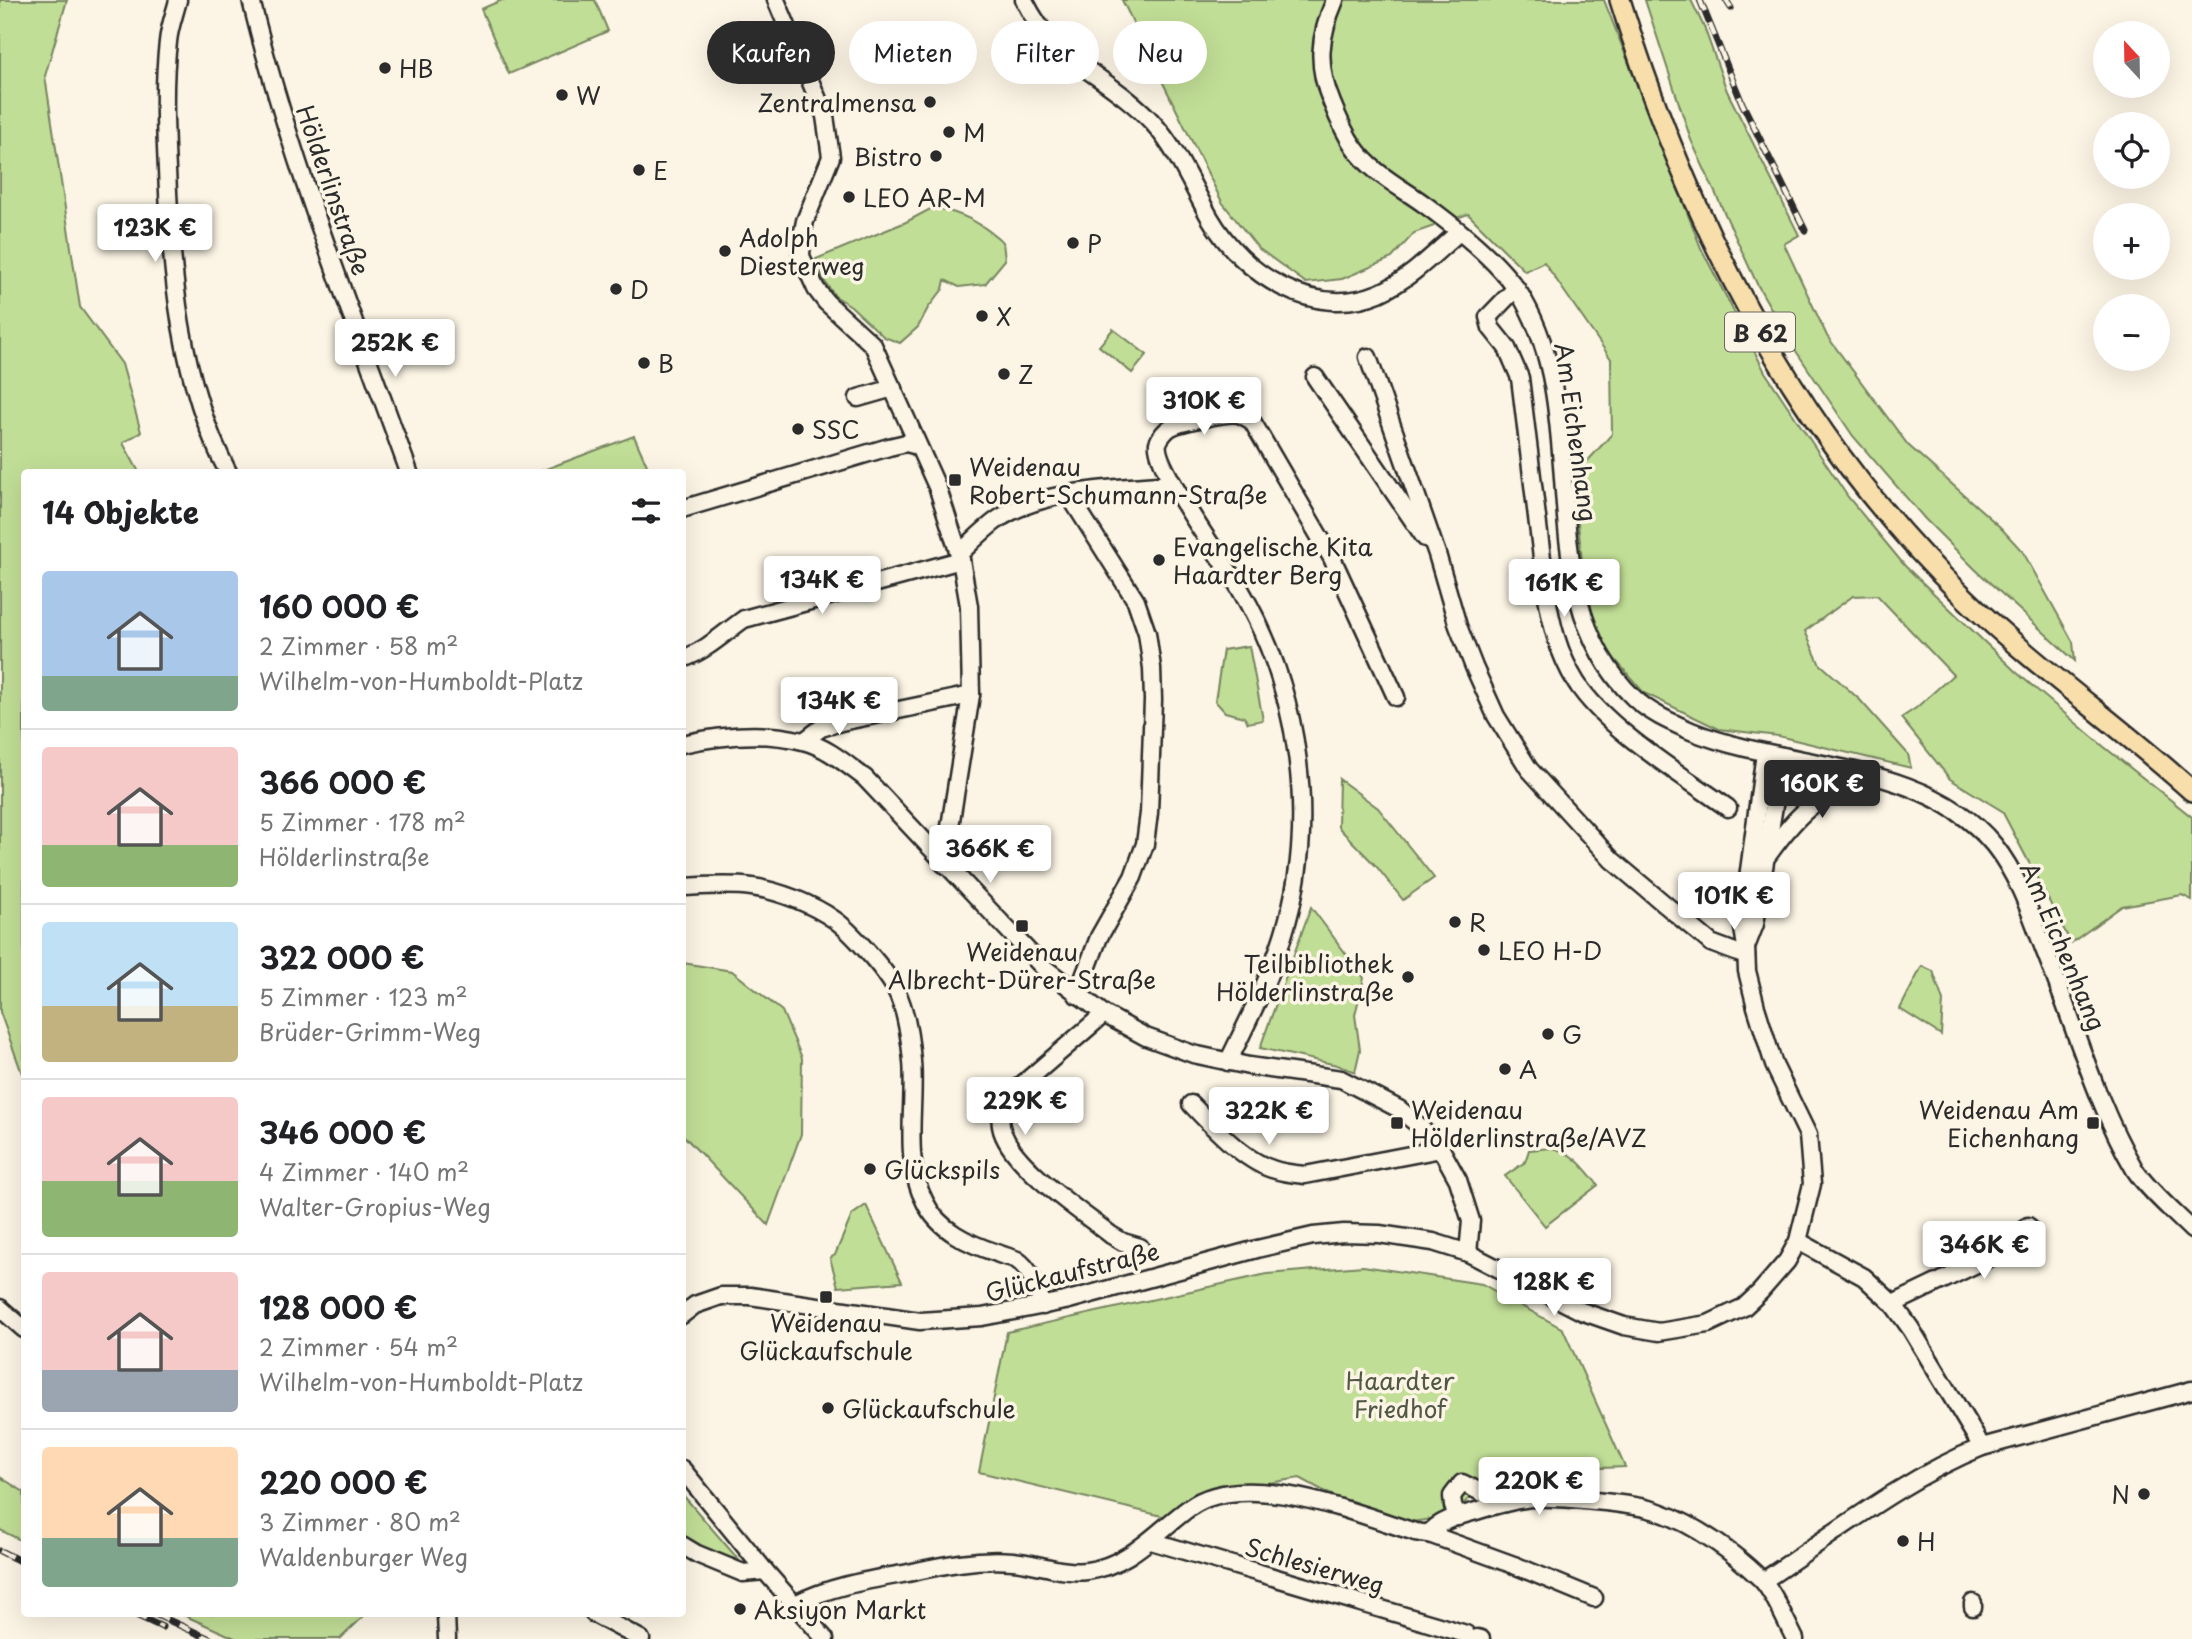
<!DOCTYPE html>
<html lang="de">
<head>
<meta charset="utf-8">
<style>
  :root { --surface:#fff; --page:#f6f6f6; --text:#202124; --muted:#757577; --line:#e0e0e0; --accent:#2b2b2b }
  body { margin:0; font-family:"Playpen Sans",sans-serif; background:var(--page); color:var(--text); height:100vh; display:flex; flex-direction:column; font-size:26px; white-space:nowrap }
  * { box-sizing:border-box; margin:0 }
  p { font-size:23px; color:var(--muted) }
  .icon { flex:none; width:38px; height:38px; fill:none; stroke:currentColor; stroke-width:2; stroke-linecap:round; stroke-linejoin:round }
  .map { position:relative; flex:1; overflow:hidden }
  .details { position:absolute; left:21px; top:469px; width:665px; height:1148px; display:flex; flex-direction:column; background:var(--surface); border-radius:7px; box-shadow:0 7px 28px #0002 }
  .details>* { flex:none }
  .guide { position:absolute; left:707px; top:21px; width:665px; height:63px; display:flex; gap:14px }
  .needle { width:46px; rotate:338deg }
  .buttons { position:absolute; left:2093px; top:21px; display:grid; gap:14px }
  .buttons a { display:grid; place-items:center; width:77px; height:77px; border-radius:50%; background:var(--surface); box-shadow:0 7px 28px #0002; font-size:35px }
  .price { position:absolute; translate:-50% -60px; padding:0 16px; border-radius:7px; background:#fff; color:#222; font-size:23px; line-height:46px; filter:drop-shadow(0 2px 4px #0008) }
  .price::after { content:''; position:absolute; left:50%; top:42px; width:21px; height:16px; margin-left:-10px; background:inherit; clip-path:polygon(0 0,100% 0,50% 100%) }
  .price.on { background:var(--accent); color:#fff }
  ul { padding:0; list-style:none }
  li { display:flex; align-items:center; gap:21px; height:175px; padding:0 21px }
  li+li { border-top:2px solid var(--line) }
  li span { display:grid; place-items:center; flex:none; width:196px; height:140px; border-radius:7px; color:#555 }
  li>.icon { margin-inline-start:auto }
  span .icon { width:84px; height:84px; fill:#fffc; stroke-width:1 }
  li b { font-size:30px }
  h2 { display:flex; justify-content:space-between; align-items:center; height:84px; padding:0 21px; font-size:30px }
  .pill { padding:0 24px; border-radius:32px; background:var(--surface); box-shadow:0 7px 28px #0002; font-size:24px; line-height:63px }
  .pill.on { background:var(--accent); color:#fff }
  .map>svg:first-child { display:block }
  .green { fill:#c1de96; stroke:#768460; stroke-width:2 }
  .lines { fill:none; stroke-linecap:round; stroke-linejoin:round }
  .minor-casing { stroke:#2b2b2b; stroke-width:21 }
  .major-casing { stroke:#2b2b2b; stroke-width:24 }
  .minor { stroke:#fcf5e5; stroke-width:16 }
  .major { stroke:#f8deab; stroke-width:19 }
  .rail-casing { stroke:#2b2b2b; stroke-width:7 }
  .rail { stroke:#fcf5e5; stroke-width:4.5; stroke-dasharray:13; stroke-linecap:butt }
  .poi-dot { fill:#2b2b2b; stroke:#fcf5e5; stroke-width:2.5 }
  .labels { text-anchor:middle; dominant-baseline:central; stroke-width:7; stroke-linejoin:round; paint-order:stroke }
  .shield { fill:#fcf5e5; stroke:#6a6863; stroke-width:2 }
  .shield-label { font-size:23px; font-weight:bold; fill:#2b2b2b }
  .poi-label { font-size:24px; fill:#2b2b2b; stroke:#fcf5e5; text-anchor:start }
  .street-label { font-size:24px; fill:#2b2b2b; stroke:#fcf5e5 }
  .park-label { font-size:24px; fill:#505846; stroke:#fcf5e5 }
</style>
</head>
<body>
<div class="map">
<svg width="2192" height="1639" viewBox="0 0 2192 1639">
  <rect width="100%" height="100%" fill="#fcf5e5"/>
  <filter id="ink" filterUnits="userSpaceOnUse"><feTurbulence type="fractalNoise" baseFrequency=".0143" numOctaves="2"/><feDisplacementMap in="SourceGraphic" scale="14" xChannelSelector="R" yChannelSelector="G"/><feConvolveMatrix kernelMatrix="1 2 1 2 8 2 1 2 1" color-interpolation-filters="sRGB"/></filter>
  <g filter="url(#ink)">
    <g class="green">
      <path d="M 0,0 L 67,0 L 45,76 L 80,307 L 122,364 L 141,432 L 123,443 L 139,472 L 24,472 L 24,1079 L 0,1012 Z"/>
      <path d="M 502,0 L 595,0 L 608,31 L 509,74 L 481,9 Z"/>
      <path d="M 1122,0 L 1604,0 L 1701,248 L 1765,372 L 1848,497 L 1905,566 L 2016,672 L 2103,746 L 2192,817 L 2192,900 L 2182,895 L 2122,906 L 2071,943 L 2002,811 L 1950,779 L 1901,718 L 1916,708 L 1953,675 L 1877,595 L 1853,596 L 1805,631 L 1819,663 L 1860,700 L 1908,754 L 1911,768 L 1778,736 L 1719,729 L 1644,693 L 1600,642 L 1584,579 L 1573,477 L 1612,434 L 1611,359 L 1544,262 L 1525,271 L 1468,214 L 1414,233 L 1392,258 L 1342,279 L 1306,283 L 1258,248 L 1222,202 Z"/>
      <path d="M 1645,0 L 1691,0 L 1704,27 L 1727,91 L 1799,235 L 1784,244 L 1827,336 L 1908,445 L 2000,527 L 2023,552 L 2073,642 L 2075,661 L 1976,570 L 1925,519 L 1853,436 L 1790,342 L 1757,284 L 1691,140 Z"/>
      <path d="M 934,207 C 966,215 978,221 1003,242 L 1005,260 L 985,284 L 959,287 L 945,280 L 943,289 L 928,308 L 918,327 L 900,343 L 884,337 L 851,306 L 835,296 L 825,282 L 816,259 L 906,222 Z"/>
      <path d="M 1113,329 L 1147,355 L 1132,373 L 1099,346 Z"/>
      <path d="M 634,436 L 650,472 L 538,472 Z"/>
      <path d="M 1249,646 L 1263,720 L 1248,723 L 1244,717 L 1225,712 L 1215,701 L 1223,650 Z"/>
      <path d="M 1339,779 L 1378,808 L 1434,878 L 1403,900 L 1376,866 L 1338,827 Z"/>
      <path d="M 1311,907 L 1364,978 L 1355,1015 L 1360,1050 L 1355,1072 L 1337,1065 L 1260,1048 Z"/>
      <path d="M 683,963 L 732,971 L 782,1011 L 802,1058 L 801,1134 L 768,1225 L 683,1135 Z"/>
      <path d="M 1922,966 L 1933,971 L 1943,1001 L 1941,1035 L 1900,1009 Z"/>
      <path d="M 1551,1148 C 1574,1152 1584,1168 1598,1185 L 1545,1226 L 1505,1176 L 1525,1162 L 1529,1150 Z"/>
      <path d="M 866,1205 L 902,1282 L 838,1287 L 830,1258 L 835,1255 L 852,1215 Z"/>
      <path d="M 1363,1266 L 1482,1284 L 1563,1329 L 1625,1467 L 1496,1472 L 1451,1516 L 1405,1523 L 1359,1510 L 1300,1478 L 1217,1491 L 1166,1517 L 979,1472 L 1007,1332 L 1267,1274 Z"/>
      <path d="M 0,1477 L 24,1492 L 24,1542 L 0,1530 Z"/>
      <path d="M 682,1494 L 738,1559 L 710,1555 L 683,1537 Z"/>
      <path d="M 181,1614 L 366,1614 L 340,1639 L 237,1639 Z"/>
    </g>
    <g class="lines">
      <defs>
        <g id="minor">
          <path d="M 178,0 C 175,13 169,28 168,42 C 163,84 165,128 167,170 C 171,272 180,381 228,472"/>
          <path d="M 251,0 C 290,161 353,316 409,472"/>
          <path d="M 776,0 L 825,116 L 831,157 L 805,221 L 802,236 L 801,256 L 816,289 L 826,302 L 873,345 L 938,489 L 961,560 L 969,606 L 971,695 L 944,864"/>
          <path d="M 1024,0 C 1032,16 1041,31 1054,43 C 1085,72 1125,92 1153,123 C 1178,151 1192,186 1210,218 C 1243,275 1314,320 1379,293 C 1409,280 1435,253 1459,232"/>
          <path d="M 1335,0 C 1319,37 1316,65 1332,103 C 1338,118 1345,134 1354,147 C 1372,173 1399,186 1424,204 C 1457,228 1504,265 1524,301 C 1593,422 1528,597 1634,698 C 1650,713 1671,722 1691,731 C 1787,770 1924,759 1994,845 C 2018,875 2031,914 2044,949 C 2073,1020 2096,1104 2135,1170 C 2148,1190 2175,1213 2192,1230"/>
          <path d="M 1516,288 L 1488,317 L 1491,328 L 1507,348 L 1520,378 L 1546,591 C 1551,623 1558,653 1576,682 C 1606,729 1682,775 1728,808"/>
          <path d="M 1368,357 L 1437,554 L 1458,626 L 1474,667 L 1496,716 L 1529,769 L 1612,860 L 1711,943 L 1746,956"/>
          <path d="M 1315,377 L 1425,538"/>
          <path d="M 858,398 L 893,388"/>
          <path d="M 1069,495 L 1136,601 L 1147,633 L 1152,668 L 1153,700 L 1149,813 L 1145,844 L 1133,877 L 1099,937 L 1077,995"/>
          <path d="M 682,509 L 889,447 L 906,443 L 918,446"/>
          <path d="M 960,553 C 973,541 986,527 1000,518 C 1044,489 1122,488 1173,484"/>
          <path d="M 682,659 C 706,651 724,633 744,619 L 961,560"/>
          <path d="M 804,741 L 821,728 L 841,722 L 971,695"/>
          <path d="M 682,744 C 722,735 764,731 803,741 C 827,747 846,764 865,778 L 1042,966 L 1104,1014 L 1146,1037 L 1193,1054 L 1249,1066 L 1341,1079 L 1399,1109 L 1416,1123 L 1441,1149 L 1458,1180 L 1471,1221 L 1468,1253"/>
          <path d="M 1768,855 C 1803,806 1817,797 1873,776"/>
          <path d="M 682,887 C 705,886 729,884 752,887 C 780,891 812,904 835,920 C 852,932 885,970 895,988 C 906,1009 910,1037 912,1061 C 916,1107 902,1159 925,1202 C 938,1230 969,1244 997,1253 C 1003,1256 1011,1257 1017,1260 C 1032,1270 1037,1290 1043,1306"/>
          <path d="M 1746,947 L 1755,924 L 1782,756"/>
          <path d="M 1104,1014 L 1010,1095 C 1005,1104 999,1114 1001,1126 C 1007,1163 1082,1212 1111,1235 L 1123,1242 L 1140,1247"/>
          <path d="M 1228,1062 C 1248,1021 1269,980 1283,936 C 1319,823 1300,691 1240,589 C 1226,565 1153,466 1158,443 C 1160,437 1166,430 1171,427 C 1180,422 1228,412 1238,414 C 1243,415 1248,419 1252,421 L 1332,558 L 1396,697"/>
          <path d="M 1191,1104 C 1212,1126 1243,1160 1272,1169 C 1283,1173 1294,1174 1305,1175 L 1441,1149"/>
          <path d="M 1798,1241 L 1864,1277 L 1893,1304 L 1911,1329 L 1982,1447"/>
          <path d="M 1893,1304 L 2020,1243 L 2028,1226"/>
          <path d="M 0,1308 L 24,1329"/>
          <path d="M 682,1315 L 695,1305 L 721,1296 L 750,1296 L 920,1321 L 982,1317 L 1065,1301 L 1257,1249 L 1313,1236 L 1344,1233 L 1379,1234 L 1433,1242 L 1468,1253 L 1581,1311 L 1624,1326 L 1659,1332 L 1708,1324 L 1744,1307 L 1760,1292 L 1787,1261 L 1798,1241 L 1812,1184 L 1808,1135 L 1774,1065 L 1756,1007 L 1747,971 L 1746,947 L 1742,922 L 1765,753"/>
          <path d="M 682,1469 L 765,1571 L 825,1639"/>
          <path d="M 1458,1517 L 1453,1506 L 1452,1496 L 1462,1483 L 1504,1503"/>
          <path d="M 1429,1534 L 1514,1565 L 1594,1598"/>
          <path d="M 1151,1541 L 1466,1634"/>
          <path d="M 682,1545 L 697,1554 L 743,1573 L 765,1571"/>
          <path d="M 1763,1581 C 1834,1534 1903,1479 1982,1447 L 2192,1390"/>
          <path d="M 795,1604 C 830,1586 869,1580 908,1573 C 943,1565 977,1558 1013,1561 C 1037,1563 1062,1574 1087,1571 C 1130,1565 1156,1532 1189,1508 C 1244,1467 1357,1514 1415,1532 L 1429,1534 C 1440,1518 1469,1514 1486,1508 C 1501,1504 1517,1499 1533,1498 C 1560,1497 1635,1503 1659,1512 C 1696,1525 1733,1552 1761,1579 C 1774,1592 1786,1622 1795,1639"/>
          <path d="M 1973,1607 L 1973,1603"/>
          <path d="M 446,1614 L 447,1639"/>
          <path d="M 594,1614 L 641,1639"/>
          <path d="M 1477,1638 L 1481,1639"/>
        </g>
        <path id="major" d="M 1620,0 C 1689,222 1796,437 1966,599 C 2037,668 2119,725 2192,791"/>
      </defs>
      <use href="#minor" class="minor-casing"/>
      <use href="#major" class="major-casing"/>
      <use href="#minor" class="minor"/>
      <use href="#major" class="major"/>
      <defs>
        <g id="rail">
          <path d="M 1700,0 L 1742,103 L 1805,230"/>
          <path d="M 1726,0 L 1731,8"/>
          <path d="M 0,1551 L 24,1563"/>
          <path d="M 134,1614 L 162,1627"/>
          <path d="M 155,1614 L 210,1639"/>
        </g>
      </defs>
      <use href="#rail" class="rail-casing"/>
      <use href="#rail" class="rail"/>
    </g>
  </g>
  <g class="poi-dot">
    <circle cx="385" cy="68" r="7"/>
    <circle cx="562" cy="95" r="7"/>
    <circle cx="930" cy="102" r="7"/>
    <circle cx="949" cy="132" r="7"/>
    <circle cx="936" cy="156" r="7"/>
    <circle cx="639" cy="170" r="7"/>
    <circle cx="849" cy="197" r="7"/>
    <circle cx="1073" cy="243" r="7"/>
    <circle cx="725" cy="251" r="7"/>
    <circle cx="616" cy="289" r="7"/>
    <circle cx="982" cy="316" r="7"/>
    <circle cx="644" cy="363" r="7"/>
    <circle cx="1004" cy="374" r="7"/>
    <circle cx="798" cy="429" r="7"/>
    <rect x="948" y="473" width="14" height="14" rx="3.5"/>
    <circle cx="1159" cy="560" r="7"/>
    <circle cx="1455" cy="922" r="7"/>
    <rect x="1015" y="919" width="14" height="14" rx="3.5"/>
    <circle cx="1484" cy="950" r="7"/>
    <circle cx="1408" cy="977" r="7"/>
    <circle cx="1548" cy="1034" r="7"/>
    <circle cx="1505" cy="1069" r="7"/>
    <rect x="1390" y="1116" width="14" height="14" rx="3.5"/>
    <rect x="2086" y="1116" width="14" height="14" rx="3.5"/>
    <circle cx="870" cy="1169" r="7"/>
    <rect x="819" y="1290" width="14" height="14" rx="3.5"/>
    <circle cx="828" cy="1408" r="7"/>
    <circle cx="2144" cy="1494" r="7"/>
    <circle cx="1903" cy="1541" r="7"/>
    <circle cx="740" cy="1609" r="7"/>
  </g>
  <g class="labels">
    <rect class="shield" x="1725" y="312.5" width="70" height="39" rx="5"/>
    <g class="shield-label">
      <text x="1760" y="332">B 62</text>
    </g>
    <g class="poi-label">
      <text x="399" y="68">HB</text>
      <text x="576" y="95">W</text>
      <text x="916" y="102" text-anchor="end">Zentralmensa</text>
      <text x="963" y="132">M</text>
      <text x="922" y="156" text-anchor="end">Bistro</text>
      <text x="653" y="170">E</text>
      <text x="863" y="197">LEO AR-M</text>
      <text x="739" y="237">Adolph<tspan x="739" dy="28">Diesterweg</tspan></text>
      <text x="1087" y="243">P</text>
      <text x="630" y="289">D</text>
      <text x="996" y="316">X</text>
      <text x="658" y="363">B</text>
      <text x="1018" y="374">Z</text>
      <text x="812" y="429">SSC</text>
      <text x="969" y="466">Weidenau<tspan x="969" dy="28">Robert-Schumann-Straße</tspan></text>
      <text x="1173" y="546">Evangelische Kita<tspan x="1173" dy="28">Haardter Berg</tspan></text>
      <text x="1469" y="922">R</text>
      <text x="1498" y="950">LEO H-D</text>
      <text x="1022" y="951" text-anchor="middle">Weidenau<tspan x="1022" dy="28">Albrecht-Dürer-Straße</tspan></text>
      <text x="1394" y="963" text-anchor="end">Teilbibliothek<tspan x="1394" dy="28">Hölderlinstraße</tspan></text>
      <text x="1562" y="1034">G</text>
      <text x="1519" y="1069">A</text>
      <text x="1411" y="1109">Weidenau<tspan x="1411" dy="28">Hölderlinstraße/AVZ</tspan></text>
      <text x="2079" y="1109" text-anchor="end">Weidenau Am<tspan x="2079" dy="28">Eichenhang</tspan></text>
      <text x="884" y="1169">Glückspils</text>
      <text x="826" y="1322" text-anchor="middle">Weidenau<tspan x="826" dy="28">Glückaufschule</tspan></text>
      <text x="842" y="1408">Glückaufschule</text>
      <text x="2130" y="1494" text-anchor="end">N</text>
      <text x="1917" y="1541">H</text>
      <text x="754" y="1609">Aksiyon Markt</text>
    </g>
    <g class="street-label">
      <text transform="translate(334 190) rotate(71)">Hölderlinstraße</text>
      <text transform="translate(1577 432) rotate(82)">Am Eichenhang</text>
      <text transform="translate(2064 946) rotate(67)">Am Eichenhang</text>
      <text transform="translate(1072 1271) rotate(-14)">Glückaufstraße</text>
      <text transform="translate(1315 1565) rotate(16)">Schlesierweg</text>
    </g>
    <g class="park-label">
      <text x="1400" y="1380">Haardter<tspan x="1400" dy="28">Friedhof</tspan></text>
    </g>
  </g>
</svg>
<div class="buttons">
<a><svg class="needle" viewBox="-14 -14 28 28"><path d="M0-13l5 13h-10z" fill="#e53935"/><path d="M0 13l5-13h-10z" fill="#757577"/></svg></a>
<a><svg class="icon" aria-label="locate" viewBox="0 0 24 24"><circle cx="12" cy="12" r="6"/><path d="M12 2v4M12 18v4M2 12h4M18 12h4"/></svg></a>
<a>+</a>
<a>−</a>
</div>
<b class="price" style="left:155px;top:264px">123K €</b>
<b class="price" style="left:395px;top:379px">252K €</b>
<b class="price" style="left:1204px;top:437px">310K €</b>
<b class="price" style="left:822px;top:616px">134K €</b>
<b class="price" style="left:1564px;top:619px">161K €</b>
<b class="price" style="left:839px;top:737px">134K €</b>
<b class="price on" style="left:1822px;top:820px">160K €</b>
<b class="price" style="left:990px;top:885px">366K €</b>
<b class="price" style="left:1734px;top:932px">101K €</b>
<b class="price" style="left:1025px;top:1137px">229K €</b>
<b class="price" style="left:1269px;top:1147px">322K €</b>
<b class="price" style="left:1984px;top:1281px">346K €</b>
<b class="price" style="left:1554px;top:1318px">128K €</b>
<b class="price" style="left:1539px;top:1517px">220K €</b>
<div class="guide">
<a class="pill on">Kaufen</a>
<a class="pill">Mieten</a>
<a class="pill">Filter</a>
<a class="pill">Neu</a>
</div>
<section class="details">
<h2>14 Objekte<svg class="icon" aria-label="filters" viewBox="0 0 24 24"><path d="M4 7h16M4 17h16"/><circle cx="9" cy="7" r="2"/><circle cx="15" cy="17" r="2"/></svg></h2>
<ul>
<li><span style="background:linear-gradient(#a9c7e8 75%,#7fa58c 0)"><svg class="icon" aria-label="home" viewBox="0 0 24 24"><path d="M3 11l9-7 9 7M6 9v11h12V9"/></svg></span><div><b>160 000 €</b><p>2 Zimmer · 58 m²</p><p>Wilhelm-von-Humboldt-Platz</p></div></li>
<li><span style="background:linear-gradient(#f6c9c9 70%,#8fb573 0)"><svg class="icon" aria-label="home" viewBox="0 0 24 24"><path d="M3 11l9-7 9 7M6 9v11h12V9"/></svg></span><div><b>366 000 €</b><p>5 Zimmer · 178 m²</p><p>Hölderlinstraße</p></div></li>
<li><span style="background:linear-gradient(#bfe0f5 60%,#c2b280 0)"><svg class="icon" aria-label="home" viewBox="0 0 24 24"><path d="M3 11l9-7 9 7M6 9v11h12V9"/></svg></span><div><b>322 000 €</b><p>5 Zimmer · 123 m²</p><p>Brüder-Grimm-Weg</p></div></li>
<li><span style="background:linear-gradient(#f6c9c9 60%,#8fb573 0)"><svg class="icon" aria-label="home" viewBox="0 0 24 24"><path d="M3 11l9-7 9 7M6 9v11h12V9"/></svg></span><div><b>346 000 €</b><p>4 Zimmer · 140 m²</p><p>Walter-Gropius-Weg</p></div></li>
<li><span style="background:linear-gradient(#f6c9c9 70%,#9aa5b1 0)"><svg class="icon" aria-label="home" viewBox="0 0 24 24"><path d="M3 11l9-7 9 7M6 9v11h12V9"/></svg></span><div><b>128 000 €</b><p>2 Zimmer · 54 m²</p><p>Wilhelm-von-Humboldt-Platz</p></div></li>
<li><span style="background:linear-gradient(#ffd9b3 65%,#7fa58c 0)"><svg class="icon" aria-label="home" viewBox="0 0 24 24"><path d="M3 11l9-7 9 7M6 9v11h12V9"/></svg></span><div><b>220 000 €</b><p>3 Zimmer · 80 m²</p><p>Waldenburger Weg</p></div></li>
</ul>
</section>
</div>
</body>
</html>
